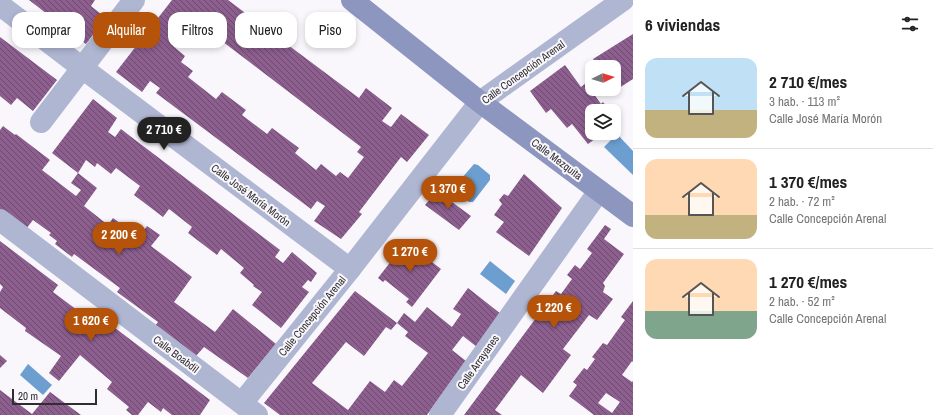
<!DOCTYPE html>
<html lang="es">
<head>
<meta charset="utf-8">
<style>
  :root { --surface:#fff; --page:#f2f2f2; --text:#222; --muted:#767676; --line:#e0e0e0; --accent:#b45309 }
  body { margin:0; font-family:"Archivo Narrow",sans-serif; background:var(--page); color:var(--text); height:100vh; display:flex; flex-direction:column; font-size:15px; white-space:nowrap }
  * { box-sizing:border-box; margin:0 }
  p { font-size:13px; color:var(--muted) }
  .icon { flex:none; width:22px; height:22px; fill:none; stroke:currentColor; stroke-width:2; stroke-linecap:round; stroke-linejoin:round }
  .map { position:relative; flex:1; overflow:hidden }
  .details { display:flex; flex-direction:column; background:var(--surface); width:300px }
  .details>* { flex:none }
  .guide { position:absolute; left:12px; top:12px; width:380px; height:36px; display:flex; gap:8px }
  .needle { width:26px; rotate:85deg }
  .tools { position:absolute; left:585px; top:60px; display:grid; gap:8px }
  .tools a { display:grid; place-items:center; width:36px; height:36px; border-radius:8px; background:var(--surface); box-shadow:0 2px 6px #0003; font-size:20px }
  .scale { position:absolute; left:12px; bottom:10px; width:85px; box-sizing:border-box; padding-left:4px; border:2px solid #2e2d2f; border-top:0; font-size:11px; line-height:14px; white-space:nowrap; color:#2e2d2f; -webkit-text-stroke:3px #f9f7fc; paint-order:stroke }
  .price { position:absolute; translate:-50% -34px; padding:0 9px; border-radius:14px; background:var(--accent); color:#fff; font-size:13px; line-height:26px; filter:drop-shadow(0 1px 2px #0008) }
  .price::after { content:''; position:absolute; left:50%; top:24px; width:12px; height:9px; margin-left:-6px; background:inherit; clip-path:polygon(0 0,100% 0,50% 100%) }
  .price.on { background:#222; color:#fff }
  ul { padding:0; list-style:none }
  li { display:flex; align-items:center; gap:12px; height:100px; padding:0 12px }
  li+li { border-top:1px solid var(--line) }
  li span { display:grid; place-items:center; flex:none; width:112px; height:80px; border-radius:12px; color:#555 }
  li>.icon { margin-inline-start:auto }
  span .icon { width:48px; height:48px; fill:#fffc; stroke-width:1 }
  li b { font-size:17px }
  h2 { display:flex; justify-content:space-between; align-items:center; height:48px; padding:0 12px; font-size:17px }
  .tag { padding:0 14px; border-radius:12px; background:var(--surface); box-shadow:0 2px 6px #0003; font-size:14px; line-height:36px }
  .tag.on { background:var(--accent); color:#fff }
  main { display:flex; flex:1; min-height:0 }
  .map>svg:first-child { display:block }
  .water { fill:#6c9ecf }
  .building { fill:url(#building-back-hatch); fill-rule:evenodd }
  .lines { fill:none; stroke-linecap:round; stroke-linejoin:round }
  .street { stroke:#afb6d2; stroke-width:22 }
  .secondary { stroke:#8c96be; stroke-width:22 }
  .labels { text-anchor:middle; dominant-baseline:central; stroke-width:4; stroke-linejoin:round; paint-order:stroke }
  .street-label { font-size:11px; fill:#2e2d2f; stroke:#f9f7fc }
</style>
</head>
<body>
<main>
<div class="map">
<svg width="633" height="415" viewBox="0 0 633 415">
  <defs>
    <pattern id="building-back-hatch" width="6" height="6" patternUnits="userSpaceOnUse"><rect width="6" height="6" fill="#8d5f8f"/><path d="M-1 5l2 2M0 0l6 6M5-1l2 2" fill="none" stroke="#6d4b6f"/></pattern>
  </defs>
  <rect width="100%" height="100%" fill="#f9f7fc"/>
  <g class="water">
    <path d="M 617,134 L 633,151 L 633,175 L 604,147 Z"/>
    <path d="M 474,164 L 478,165 L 490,175 L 490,180 L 473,202 L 469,202 L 455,190 L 455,186 Z"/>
    <path d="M 490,261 L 515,281 L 506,294 L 480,274 Z"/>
    <path d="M 28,364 L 52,385 L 43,395 L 20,375 Z"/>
  </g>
  <g class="building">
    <path d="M 29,0 L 95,0 L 91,6 L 106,18 L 86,44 Z"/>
    <path d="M 172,0 L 228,0 L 359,98 L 366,88 L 392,108 L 382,121 L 391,127 L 401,114 L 429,135 L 407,162 L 401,157 L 359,212 L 362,214 L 341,239 L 314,221 L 325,206 L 317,201 L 311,209 L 156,93 L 160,88 L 150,81 L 142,92 L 116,72 ZM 192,22 L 204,31 L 206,29 L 361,147 L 357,152 L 364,157 L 348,178 L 340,172 L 336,176 L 321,164 L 316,170 L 295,153 L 299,148 L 272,128 L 267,134 L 242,115 L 246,110 L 222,92 L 216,99 L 188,77 L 193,71 L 181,62 L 185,56 L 173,46 Z"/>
    <path d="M 633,34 L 633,79 L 616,90 L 614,88 L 614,67 L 599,67 L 593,59 Z"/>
    <path d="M 0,37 L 57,80 L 33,111 L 17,98 L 11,105 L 0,96 Z"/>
    <path d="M 565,65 L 581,87 L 586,83 L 601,104 L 603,102 L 610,111 L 592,111 L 592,133 L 603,133 L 588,144 L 572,124 L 567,128 L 551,109 L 546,113 L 530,91 Z"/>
    <path d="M 93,99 L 117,118 L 108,132 L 115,137 L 121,129 L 130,136 L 280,250 L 275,257 L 283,263 L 292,252 L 317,273 L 311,282 L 308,280 L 302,287 L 309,292 L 281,328 L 252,305 L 262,292 L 253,286 L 254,285 L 240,273 L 244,268 L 221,249 L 217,255 L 188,233 L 192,227 L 169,209 L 163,217 L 134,195 L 140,186 L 116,168 L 111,174 L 97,163 L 95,167 L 86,160 L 78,173 L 52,153 Z"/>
    <path d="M 3,126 L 15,135 L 16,134 L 50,160 L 42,170 L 76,196 L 81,190 L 71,183 L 78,173 L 97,188 L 84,206 L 108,225 L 113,218 L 139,237 L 147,226 L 160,235 L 151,246 L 192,277 L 174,302 L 215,332 L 233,309 L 276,344 L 248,378 L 204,347 L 196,356 L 155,326 L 158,322 L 117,292 L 120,288 L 74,254 L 72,257 L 55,244 L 57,241 L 49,235 L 51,233 L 33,220 L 26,229 L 0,209 L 0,130 Z"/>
    <path d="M 524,174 L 562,208 L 529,256 L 496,232 L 504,222 L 494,215 L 502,204 L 499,200 L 504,194 L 508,196 Z"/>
    <path d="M 437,191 L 471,216 L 459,230 L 425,205 Z"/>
    <path d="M 605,225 L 611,229 L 604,239 L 624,254 L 603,283 L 605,286 L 603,292 L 613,299 L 597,320 L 589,315 L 563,349 L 571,355 L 543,393 L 521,375 L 495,410 L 502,415 L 464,415 L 556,291 L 561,294 L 572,279 L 567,275 L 575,265 L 580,269 L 592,253 L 587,249 Z"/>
    <path d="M 0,241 L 58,285 L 53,292 L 89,319 L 94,312 L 210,400 L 200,415 L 172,415 L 163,408 L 161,412 L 148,402 L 138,415 L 132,415 L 126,410 L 129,407 L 107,389 L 112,382 L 80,355 L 59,381 L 49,373 L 61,356 L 25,331 L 26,328 L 0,308 L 0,292 L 3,287 L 0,284 Z"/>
    <path d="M 406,242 L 441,269 L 412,307 L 406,302 L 409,299 L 385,280 L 383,282 L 378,278 Z"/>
    <path d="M 468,288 L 501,314 L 477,347 L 463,336 L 452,350 L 466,361 L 427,415 L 280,415 L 264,403 L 355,291 L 397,323 L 391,330 L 386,327 L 364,356 L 346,342 L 312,383 L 348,410 L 370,381 L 385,392 L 394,380 L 402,386 L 428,353 L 405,336 L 408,332 L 397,323 L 404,313 L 415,322 L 427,307 L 452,327 L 461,314 L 453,309 Z"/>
    <path d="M 633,301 L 633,362 L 632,361 L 622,375 L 632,382 L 633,381 L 633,415 L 594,415 L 569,396 L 577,385 L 573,382 L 584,368 L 587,370 L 595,359 L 592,357 L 603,343 L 607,345 L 625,320 L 621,317 ZM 606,393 L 620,402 L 612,413 L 598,403 Z"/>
    <path d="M 0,355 L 7,361 L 0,368 Z"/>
    <path d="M 0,390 L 32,414 L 50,392 L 81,415 L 0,415 Z"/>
  </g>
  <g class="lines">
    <g class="street">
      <path d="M 0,5 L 81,67 L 350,269"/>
      <path d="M 41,122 L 134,0"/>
      <path d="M 0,220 L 257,415"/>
      <path d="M 242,403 L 350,269 L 480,102 L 623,0"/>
      <path d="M 440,415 L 599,191"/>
    </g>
    <path class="secondary" d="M 352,0 L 480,102 L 633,216"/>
  </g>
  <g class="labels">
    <g class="street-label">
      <text transform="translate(523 72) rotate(-36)">Calle Concepción Arenal</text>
      <text transform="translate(557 159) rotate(37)">Calle Mezquita</text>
      <text transform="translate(251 195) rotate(37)">Calle José María Morón</text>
      <text transform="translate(312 316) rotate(-51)">Calle Concepción Arenal</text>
      <text transform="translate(176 354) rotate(37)">Calle Boabdil</text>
      <text transform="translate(478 362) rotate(-55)">Calle Arrayanes</text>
    </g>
  </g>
</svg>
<div class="tools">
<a><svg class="needle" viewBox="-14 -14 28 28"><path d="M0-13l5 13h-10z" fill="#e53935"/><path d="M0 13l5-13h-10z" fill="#767676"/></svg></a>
<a><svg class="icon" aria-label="layers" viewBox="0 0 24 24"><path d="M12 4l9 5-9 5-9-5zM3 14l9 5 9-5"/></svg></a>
</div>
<div class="scale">20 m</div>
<b class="price on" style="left:164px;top:151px">2 710 €</b>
<b class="price" style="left:448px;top:210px">1 370 €</b>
<b class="price" style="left:119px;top:256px">2 200 €</b>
<b class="price" style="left:410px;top:273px">1 270 €</b>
<b class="price" style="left:554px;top:329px">1 220 €</b>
<b class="price" style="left:91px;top:342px">1 620 €</b>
<div class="guide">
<a class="tag">Comprar</a>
<a class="tag on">Alquilar</a>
<a class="tag">Filtros</a>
<a class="tag">Nuevo</a>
<a class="tag">Piso</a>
</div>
</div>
<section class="details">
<h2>6 viviendas<svg class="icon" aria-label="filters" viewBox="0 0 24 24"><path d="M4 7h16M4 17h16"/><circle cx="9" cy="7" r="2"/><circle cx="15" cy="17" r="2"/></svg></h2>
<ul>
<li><span style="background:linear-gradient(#bfe0f5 65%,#c2b280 0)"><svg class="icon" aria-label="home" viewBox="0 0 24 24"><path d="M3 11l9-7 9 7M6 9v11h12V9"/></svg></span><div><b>2 710 €/mes</b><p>3 hab. · 113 m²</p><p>Calle José María Morón</p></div></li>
<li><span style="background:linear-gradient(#ffd9b3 70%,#c2b280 0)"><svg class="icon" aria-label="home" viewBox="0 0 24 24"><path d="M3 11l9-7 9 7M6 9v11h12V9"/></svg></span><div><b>1 370 €/mes</b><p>2 hab. · 72 m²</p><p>Calle Concepción Arenal</p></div></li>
<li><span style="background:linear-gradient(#ffd9b3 65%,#7fa58c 0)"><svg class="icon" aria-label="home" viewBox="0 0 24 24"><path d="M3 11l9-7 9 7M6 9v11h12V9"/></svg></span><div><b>1 270 €/mes</b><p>2 hab. · 52 m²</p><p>Calle Concepción Arenal</p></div></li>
</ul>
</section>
</main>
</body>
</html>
